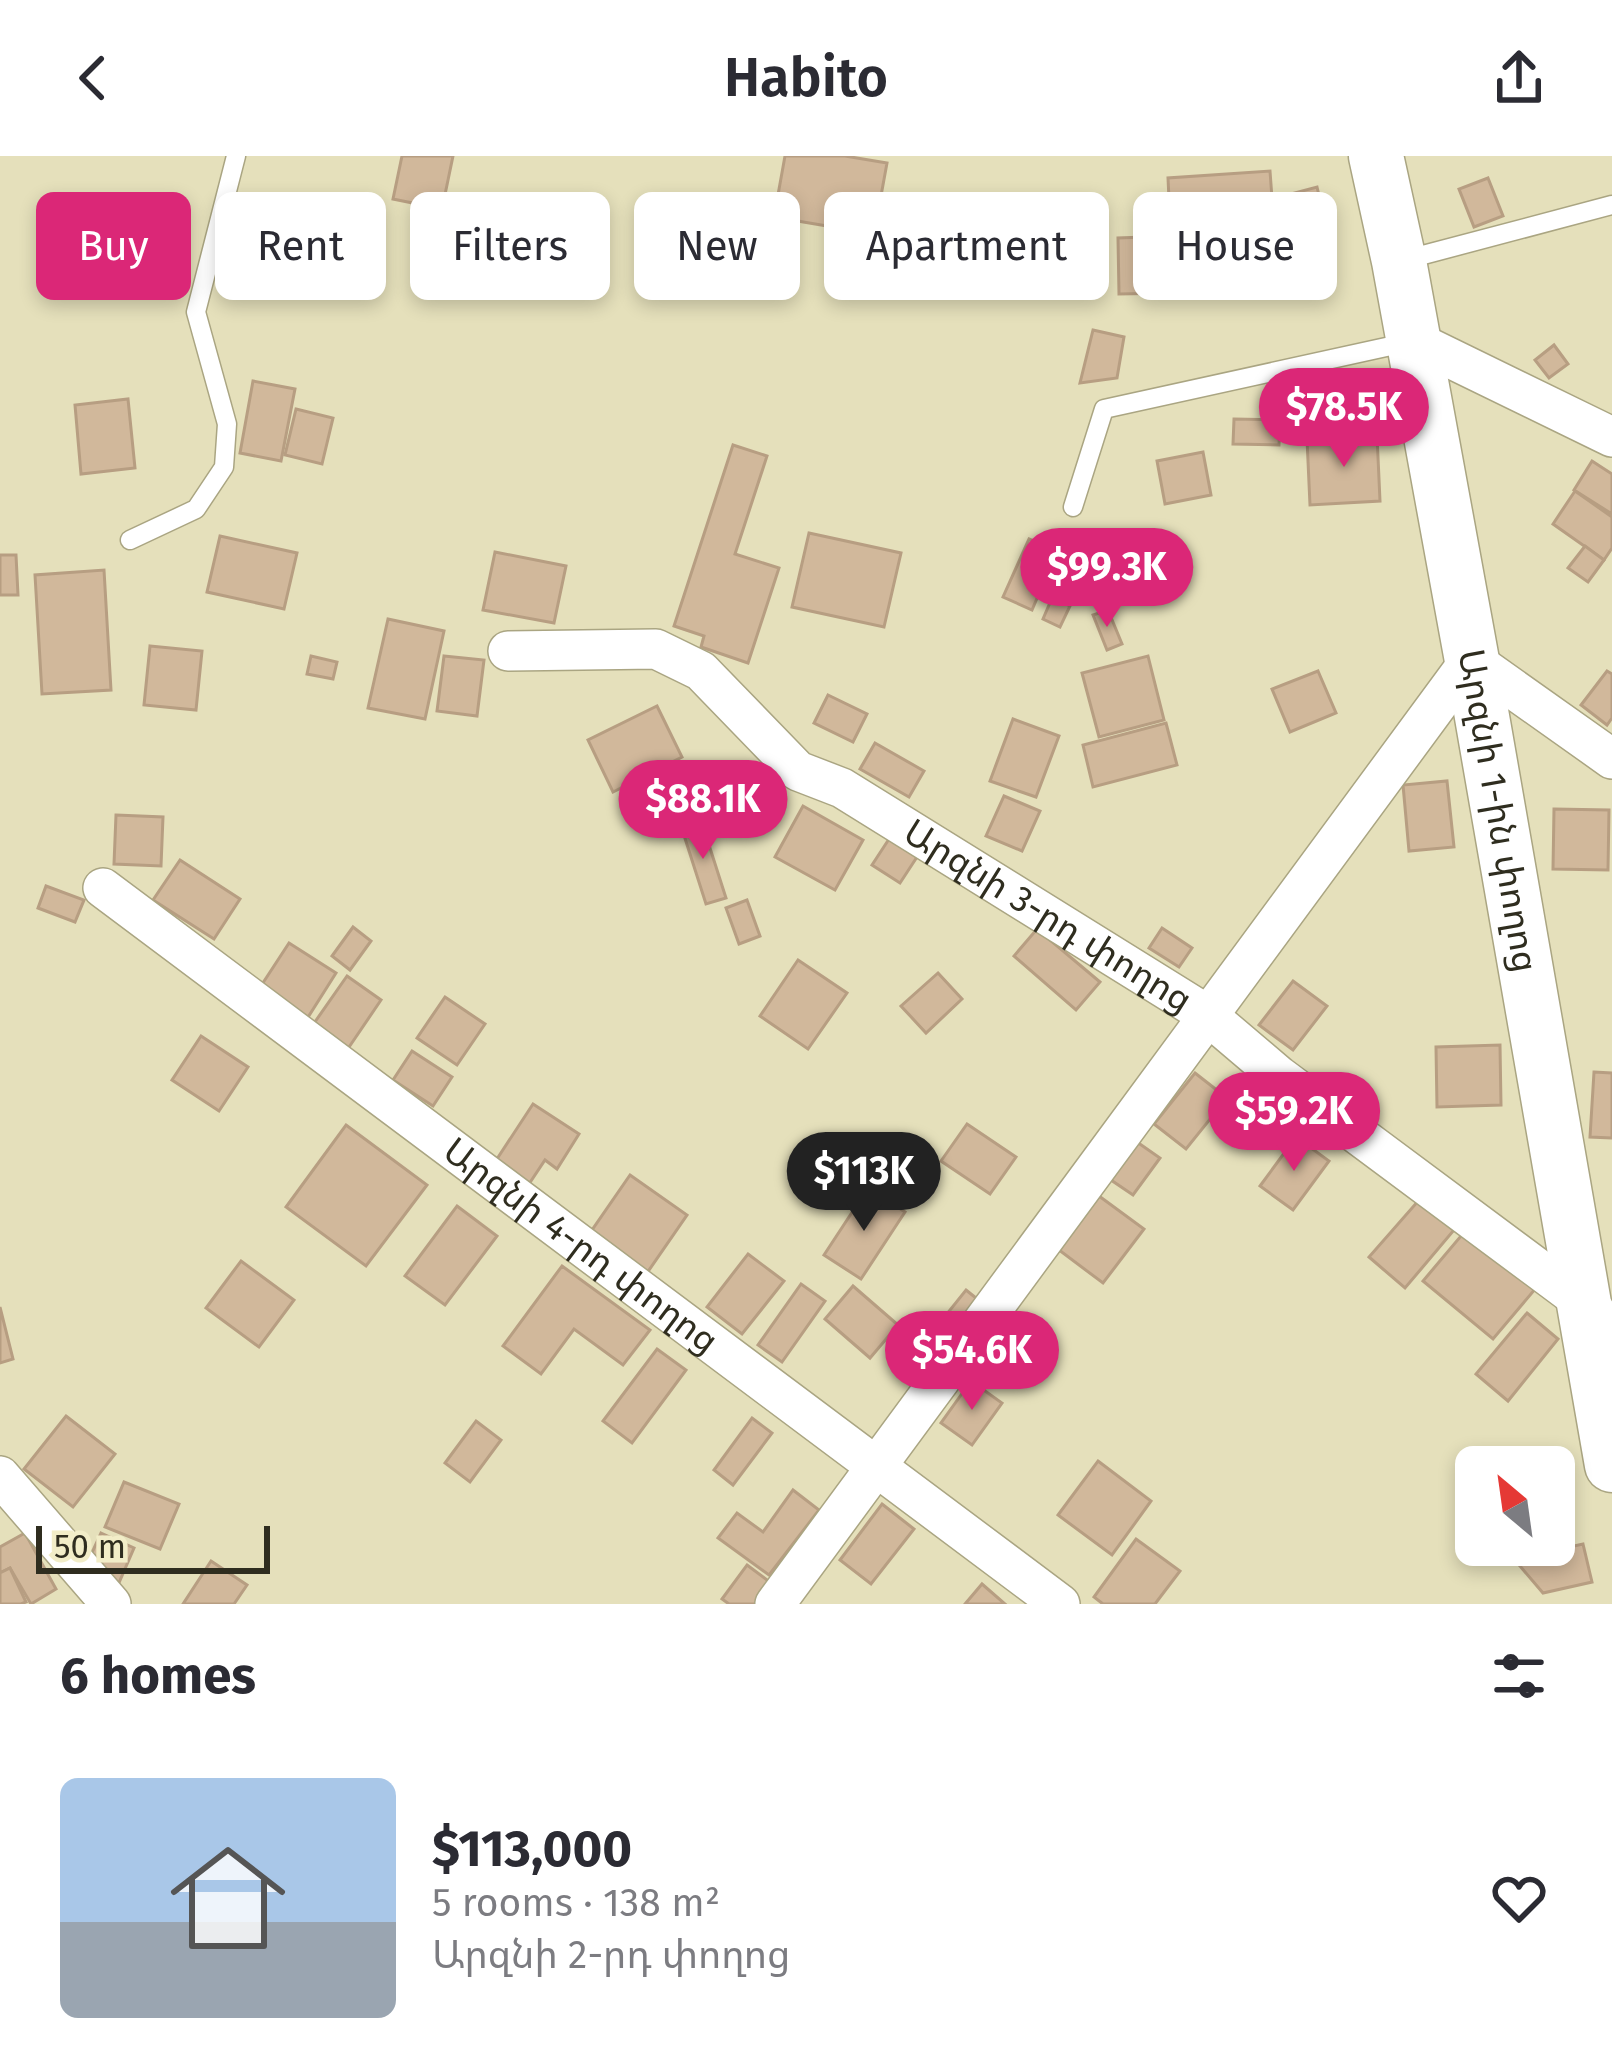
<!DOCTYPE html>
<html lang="en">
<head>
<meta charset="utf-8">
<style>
  :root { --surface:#fff; --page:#f2f2f3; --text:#2b2b33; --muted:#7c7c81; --accent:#db2777 }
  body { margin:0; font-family:"Fira Sans","Noto Sans Armenian",sans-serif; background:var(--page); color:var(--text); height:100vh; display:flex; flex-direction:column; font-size:45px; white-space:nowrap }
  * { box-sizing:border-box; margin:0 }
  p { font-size:39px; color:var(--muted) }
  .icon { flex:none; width:66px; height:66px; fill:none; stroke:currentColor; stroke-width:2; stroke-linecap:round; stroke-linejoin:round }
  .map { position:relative; height:1448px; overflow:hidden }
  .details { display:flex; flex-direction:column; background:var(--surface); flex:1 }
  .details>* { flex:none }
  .banner { position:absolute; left:36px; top:36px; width:1542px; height:108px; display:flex; gap:24px }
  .needle { width:78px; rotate:331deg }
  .buttons { position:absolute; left:1455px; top:1290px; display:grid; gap:24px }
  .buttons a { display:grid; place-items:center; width:120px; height:120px; border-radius:18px; background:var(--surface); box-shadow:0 6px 18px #0003; font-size:60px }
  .scale { position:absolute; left:36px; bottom:30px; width:234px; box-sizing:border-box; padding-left:12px; border:6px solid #2f2d1f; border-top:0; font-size:33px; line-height:42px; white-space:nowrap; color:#2f2d1f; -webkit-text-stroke:9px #f2edc8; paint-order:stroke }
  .price { position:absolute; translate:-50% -102px; padding:0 27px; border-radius:42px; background:var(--accent); color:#fff; font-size:39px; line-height:78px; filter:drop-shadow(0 3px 6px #0008) }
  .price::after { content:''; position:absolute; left:50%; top:72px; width:36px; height:27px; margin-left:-18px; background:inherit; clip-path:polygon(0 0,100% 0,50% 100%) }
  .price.on { background:#222; color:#fff }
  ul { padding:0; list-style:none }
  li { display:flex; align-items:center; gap:36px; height:300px; padding:0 60px }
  li span { display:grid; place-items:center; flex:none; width:336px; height:240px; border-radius:18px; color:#555 }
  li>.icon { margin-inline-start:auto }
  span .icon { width:144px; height:144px; fill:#fffc; stroke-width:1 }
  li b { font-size:51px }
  h2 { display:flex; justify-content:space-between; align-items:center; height:144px; padding:0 60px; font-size:51px }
  .tag { padding:0 42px; border-radius:18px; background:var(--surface); box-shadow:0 6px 18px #0003; font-size:42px; line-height:108px }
  .tag.on { background:var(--accent); color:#fff }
  header { display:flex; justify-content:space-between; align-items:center; height:156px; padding:0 60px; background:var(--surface); font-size:54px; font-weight:600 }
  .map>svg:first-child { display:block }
  .building { fill:#d1b89b; stroke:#b79e82; stroke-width:3 }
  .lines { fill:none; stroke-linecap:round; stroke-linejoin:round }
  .lane-casing { stroke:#aaa582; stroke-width:21 }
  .street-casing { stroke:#aaa582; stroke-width:42 }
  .secondary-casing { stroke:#aaa582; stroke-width:57 }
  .lane { stroke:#fff; stroke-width:18 }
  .street { stroke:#fff; stroke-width:39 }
  .secondary { stroke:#fff; stroke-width:54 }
  .labels { text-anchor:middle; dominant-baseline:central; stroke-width:12; stroke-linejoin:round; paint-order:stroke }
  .street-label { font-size:36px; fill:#2f2d1f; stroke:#f2edc8 }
</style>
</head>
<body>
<header><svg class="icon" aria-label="back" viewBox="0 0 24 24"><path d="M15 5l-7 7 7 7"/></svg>Habito<svg class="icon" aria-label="share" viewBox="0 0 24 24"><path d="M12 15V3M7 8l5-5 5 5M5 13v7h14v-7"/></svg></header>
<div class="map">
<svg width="1612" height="1448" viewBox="0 0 1612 1448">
  <rect width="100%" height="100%" fill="#e5e0bb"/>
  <g class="building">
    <path d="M 402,0 L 453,0 L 442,53 L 393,43 Z"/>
    <path d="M 785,0 L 845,0 L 887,7 L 874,78 L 774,61 Z"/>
    <path d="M 1270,15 L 1273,56 L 1170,64 L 1168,22 Z"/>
    <path d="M 1488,22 L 1503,60 L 1474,71 L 1459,33 Z"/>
    <path d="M 1317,31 L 1330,85 L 1296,94 L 1283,40 Z"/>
    <path d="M 1173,80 L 1174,137 L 1119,138 L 1118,82 Z"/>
    <path d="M 1093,174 L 1124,181 L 1117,222 L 1080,227 Z"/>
    <path d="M 1554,189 L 1568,208 L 1549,222 L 1535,204 Z"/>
    <path d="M 253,225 L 295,233 L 281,305 L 240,297 Z"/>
    <path d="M 128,243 L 135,312 L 81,318 L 75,249 Z"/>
    <path d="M 296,253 L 333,262 L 322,308 L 285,299 Z"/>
    <path d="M 1234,263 L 1280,264 L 1279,289 L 1233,288 Z"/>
    <path d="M 1377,279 L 1380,345 L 1310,349 L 1307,283 Z"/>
    <path d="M 733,289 L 767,300 L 735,398 L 779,412 L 748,507 L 701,491 L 704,480 L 674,470 Z"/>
    <path d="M 1203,296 L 1211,339 L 1165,348 L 1157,305 Z"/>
    <path d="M 1592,305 L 1612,318 L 1612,358 L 1574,334 Z"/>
    <path d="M 1575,335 L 1612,361 L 1612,392 L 1604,404 L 1553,368 Z"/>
    <path d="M 809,377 L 901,397 L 884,471 L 792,451 Z"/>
    <path d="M 220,380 L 297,397 L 284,453 L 207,436 Z"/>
    <path d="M 1029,383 L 1057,395 L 1032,454 L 1003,441 Z"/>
    <path d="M 1585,390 L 1604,404 L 1588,426 L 1568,412 Z"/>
    <path d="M 495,396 L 566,410 L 554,467 L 483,454 Z"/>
    <path d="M 0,399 L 16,399 L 18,439 L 0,439 Z"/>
    <path d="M 104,414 L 111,534 L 42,538 L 35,419 Z"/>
    <path d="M 1052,442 L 1070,450 L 1060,471 L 1043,463 Z"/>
    <path d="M 1108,454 L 1122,488 L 1107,494 L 1093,459 Z"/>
    <path d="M 388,463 L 444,475 L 425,563 L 368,552 Z"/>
    <path d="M 150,490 L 202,495 L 196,554 L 144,549 Z"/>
    <path d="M 311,500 L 337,506 L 333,523 L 307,518 Z"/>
    <path d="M 444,500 L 484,504 L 477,560 L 437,555 Z"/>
    <path d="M 1148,500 L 1164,564 L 1099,581 L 1082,517 Z"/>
    <path d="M 1318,515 L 1336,557 L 1290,576 L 1272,533 Z"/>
    <path d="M 1607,515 L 1612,518 L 1612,562 L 1607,569 L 1581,549 Z"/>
    <path d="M 828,539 L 867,558 L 853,586 L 814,567 Z"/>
    <path d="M 657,550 L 682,601 L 613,636 L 588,584 Z"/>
    <path d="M 1013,563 L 1059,580 L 1036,641 L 990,625 Z"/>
    <path d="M 1166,567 L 1177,609 L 1093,631 L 1083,589 Z"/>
    <path d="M 875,587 L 924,615 L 909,641 L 860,613 Z"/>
    <path d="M 1447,625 L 1454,691 L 1409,695 L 1403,629 Z"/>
    <path d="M 1004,640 L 1040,655 L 1022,695 L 986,680 Z"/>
    <path d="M 803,650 L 863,684 L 835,734 L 775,701 Z"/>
    <path d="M 1554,653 L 1609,654 L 1608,714 L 1553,713 Z"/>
    <path d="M 116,659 L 163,661 L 161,710 L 114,708 Z"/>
    <path d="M 701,664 L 726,742 L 706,748 L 681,670 Z"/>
    <path d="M 889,683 L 917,701 L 900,727 L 872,709 Z"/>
    <path d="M 180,704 L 240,743 L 214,783 L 153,744 Z"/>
    <path d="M 46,730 L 84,744 L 75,766 L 38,752 Z"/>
    <path d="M 747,744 L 760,780 L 739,788 L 726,752 Z"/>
    <path d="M 353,771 L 371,785 L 350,814 L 332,800 Z"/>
    <path d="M 1162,772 L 1192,792 L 1179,811 L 1149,792 Z"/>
    <path d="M 1037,773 L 1100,826 L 1076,854 L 1014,800 Z"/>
    <path d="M 289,787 L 336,817 L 305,866 L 257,836 Z"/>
    <path d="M 798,804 L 847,837 L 808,893 L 760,860 Z"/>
    <path d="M 938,817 L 962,843 L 926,877 L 901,850 Z"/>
    <path d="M 347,820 L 381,844 L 345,897 L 310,873 Z"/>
    <path d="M 1293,825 L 1327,850 L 1293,894 L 1259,869 Z"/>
    <path d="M 445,841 L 485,868 L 457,909 L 417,882 Z"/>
    <path d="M 201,880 L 248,911 L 219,955 L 172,924 Z"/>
    <path d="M 1500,889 L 1501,949 L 1437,951 L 1436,891 Z"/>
    <path d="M 412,895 L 452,921 L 433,950 L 393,924 Z"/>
    <path d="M 1594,916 L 1612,917 L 1612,982 L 1590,981 Z"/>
    <path d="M 1195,917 L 1227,942 L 1186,993 L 1154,968 Z"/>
    <path d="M 533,948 L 579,978 L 557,1013 L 545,1004 L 527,1031 L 493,1009 Z"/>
    <path d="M 967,968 L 1016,1001 L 990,1038 L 941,1005 Z"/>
    <path d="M 346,969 L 427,1029 L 366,1110 L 286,1051 Z"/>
    <path d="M 1296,981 L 1329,1005 L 1293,1054 L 1260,1030 Z"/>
    <path d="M 1137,986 L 1160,1002 L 1133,1039 L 1111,1024 Z"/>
    <path d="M 630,1019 L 687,1059 L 647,1117 L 590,1077 Z"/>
    <path d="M 868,1032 L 905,1056 L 861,1123 L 824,1099 Z"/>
    <path d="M 1099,1040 L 1144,1073 L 1103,1127 L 1059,1094 Z"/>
    <path d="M 1419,1044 L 1454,1074 L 1405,1132 L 1369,1101 Z"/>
    <path d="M 457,1050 L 497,1080 L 445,1149 L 405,1120 Z"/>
    <path d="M 1466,1074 L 1536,1132 L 1493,1183 L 1423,1125 Z"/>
    <path d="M 748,1098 L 784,1125 L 742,1178 L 707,1151 Z"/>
    <path d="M 241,1105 L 294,1144 L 259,1191 L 206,1152 Z"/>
    <path d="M 562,1110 L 650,1174 L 623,1209 L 574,1173 L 541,1218 L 503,1190 Z"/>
    <path d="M 801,1128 L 825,1145 L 782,1206 L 758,1189 Z"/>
    <path d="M 853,1130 L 898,1169 L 870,1202 L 825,1163 Z"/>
    <path d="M 966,1134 L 981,1146 L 949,1187 L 934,1174 Z"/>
    <path d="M 0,1151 L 13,1203 L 0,1207 Z"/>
    <path d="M 1527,1157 L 1558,1183 L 1508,1245 L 1476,1218 Z"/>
    <path d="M 657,1193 L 686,1214 L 632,1287 L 603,1265 Z"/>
    <path d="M 971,1225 L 1002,1247 L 972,1289 L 941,1267 Z"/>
    <path d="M 66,1260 L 115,1298 L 73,1351 L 24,1313 Z"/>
    <path d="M 752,1262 L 772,1277 L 733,1329 L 714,1314 Z"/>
    <path d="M 476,1265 L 501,1284 L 470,1326 L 445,1307 Z"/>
    <path d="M 1098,1305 L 1151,1345 L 1112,1399 L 1058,1359 Z"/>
    <path d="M 124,1326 L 179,1348 L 160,1393 L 105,1371 Z"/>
    <path d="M 793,1334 L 819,1354 L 769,1419 L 718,1382 L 737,1357 L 763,1376 Z"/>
    <path d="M 882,1348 L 914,1373 L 871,1428 L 840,1404 Z"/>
    <path d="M 25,1377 L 56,1433 L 31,1448 L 10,1412 L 0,1417 L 0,1391 Z"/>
    <path d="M 101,1377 L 134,1392 L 118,1429 L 84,1414 Z"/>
    <path d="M 1136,1383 L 1180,1415 L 1155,1448 L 1103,1448 L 1094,1441 Z"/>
    <path d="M 1583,1388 L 1592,1426 L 1543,1437 L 1514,1403 Z"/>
    <path d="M 211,1405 L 247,1429 L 234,1448 L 183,1448 Z"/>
    <path d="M 747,1409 L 771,1427 L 755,1448 L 729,1448 L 722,1443 Z"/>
    <path d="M 10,1412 L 26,1446 L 21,1448 L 0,1448 L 0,1417 Z"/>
    <path d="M 982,1428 L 1005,1448 L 965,1448 Z"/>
  </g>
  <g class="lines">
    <defs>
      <g id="lane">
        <path d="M 1404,104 L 1612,49"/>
        <path d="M 1073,351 L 1104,253 L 1409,186"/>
        <path d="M 130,384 L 196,353 L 224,311 L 227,268 L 196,156 L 236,0"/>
      </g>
      <g id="street">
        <path d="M 1413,184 L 1612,281"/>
        <path id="s1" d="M 508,495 L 656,493 L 701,515 L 798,615 L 842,632 L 1206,858 L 1279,920 L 1595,1155"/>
        <path id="s2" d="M 103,732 L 1060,1448"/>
        <path d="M 0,1320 L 111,1448"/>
        <path d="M 775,1448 L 1471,503 L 1612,603"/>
      </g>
      <g id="secondary">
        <path id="s3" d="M 1376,0 L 1399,105 L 1477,532 L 1612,1309"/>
      </g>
    </defs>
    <use href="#lane" class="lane-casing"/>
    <use href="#street" class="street-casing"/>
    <use href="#secondary" class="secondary-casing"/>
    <use href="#lane" class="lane"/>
    <use href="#street" class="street"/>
    <use href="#secondary" class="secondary"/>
  </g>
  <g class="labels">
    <g class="street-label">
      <text stroke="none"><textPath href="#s3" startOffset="666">Արզնի 1-ին փողոց</textPath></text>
      <text stroke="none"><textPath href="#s1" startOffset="627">Արզնի 3-րդ փողոց</textPath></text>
      <text stroke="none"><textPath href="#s2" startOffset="597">Արզնի 4-րդ փողոց</textPath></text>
    </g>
  </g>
</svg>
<div class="buttons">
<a><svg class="needle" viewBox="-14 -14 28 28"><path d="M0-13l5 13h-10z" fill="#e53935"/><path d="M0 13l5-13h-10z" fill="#7c7c81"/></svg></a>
</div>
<div class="scale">50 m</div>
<b class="price" style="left:1344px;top:314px">$78.5K</b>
<b class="price" style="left:1107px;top:474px">$99.3K</b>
<b class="price" style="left:703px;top:706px">$88.1K</b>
<b class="price" style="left:1294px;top:1018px">$59.2K</b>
<b class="price on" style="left:864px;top:1078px">$113K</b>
<b class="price" style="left:972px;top:1257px">$54.6K</b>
<div class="banner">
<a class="tag on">Buy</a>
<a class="tag">Rent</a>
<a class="tag">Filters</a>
<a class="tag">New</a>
<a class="tag">Apartment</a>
<a class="tag">House</a>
</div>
</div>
<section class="details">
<h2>6 homes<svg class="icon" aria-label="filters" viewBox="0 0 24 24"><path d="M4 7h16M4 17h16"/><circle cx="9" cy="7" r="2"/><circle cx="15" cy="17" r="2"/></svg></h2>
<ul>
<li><span style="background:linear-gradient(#a9c7e8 60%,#9aa5b1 0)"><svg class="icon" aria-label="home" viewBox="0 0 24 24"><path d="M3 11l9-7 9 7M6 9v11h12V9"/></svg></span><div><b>$113,000</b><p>5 rooms · 138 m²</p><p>Արզնի 2-րդ փողոց</p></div><svg class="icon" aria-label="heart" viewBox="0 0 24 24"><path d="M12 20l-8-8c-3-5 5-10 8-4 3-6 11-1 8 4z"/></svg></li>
</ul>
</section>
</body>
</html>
